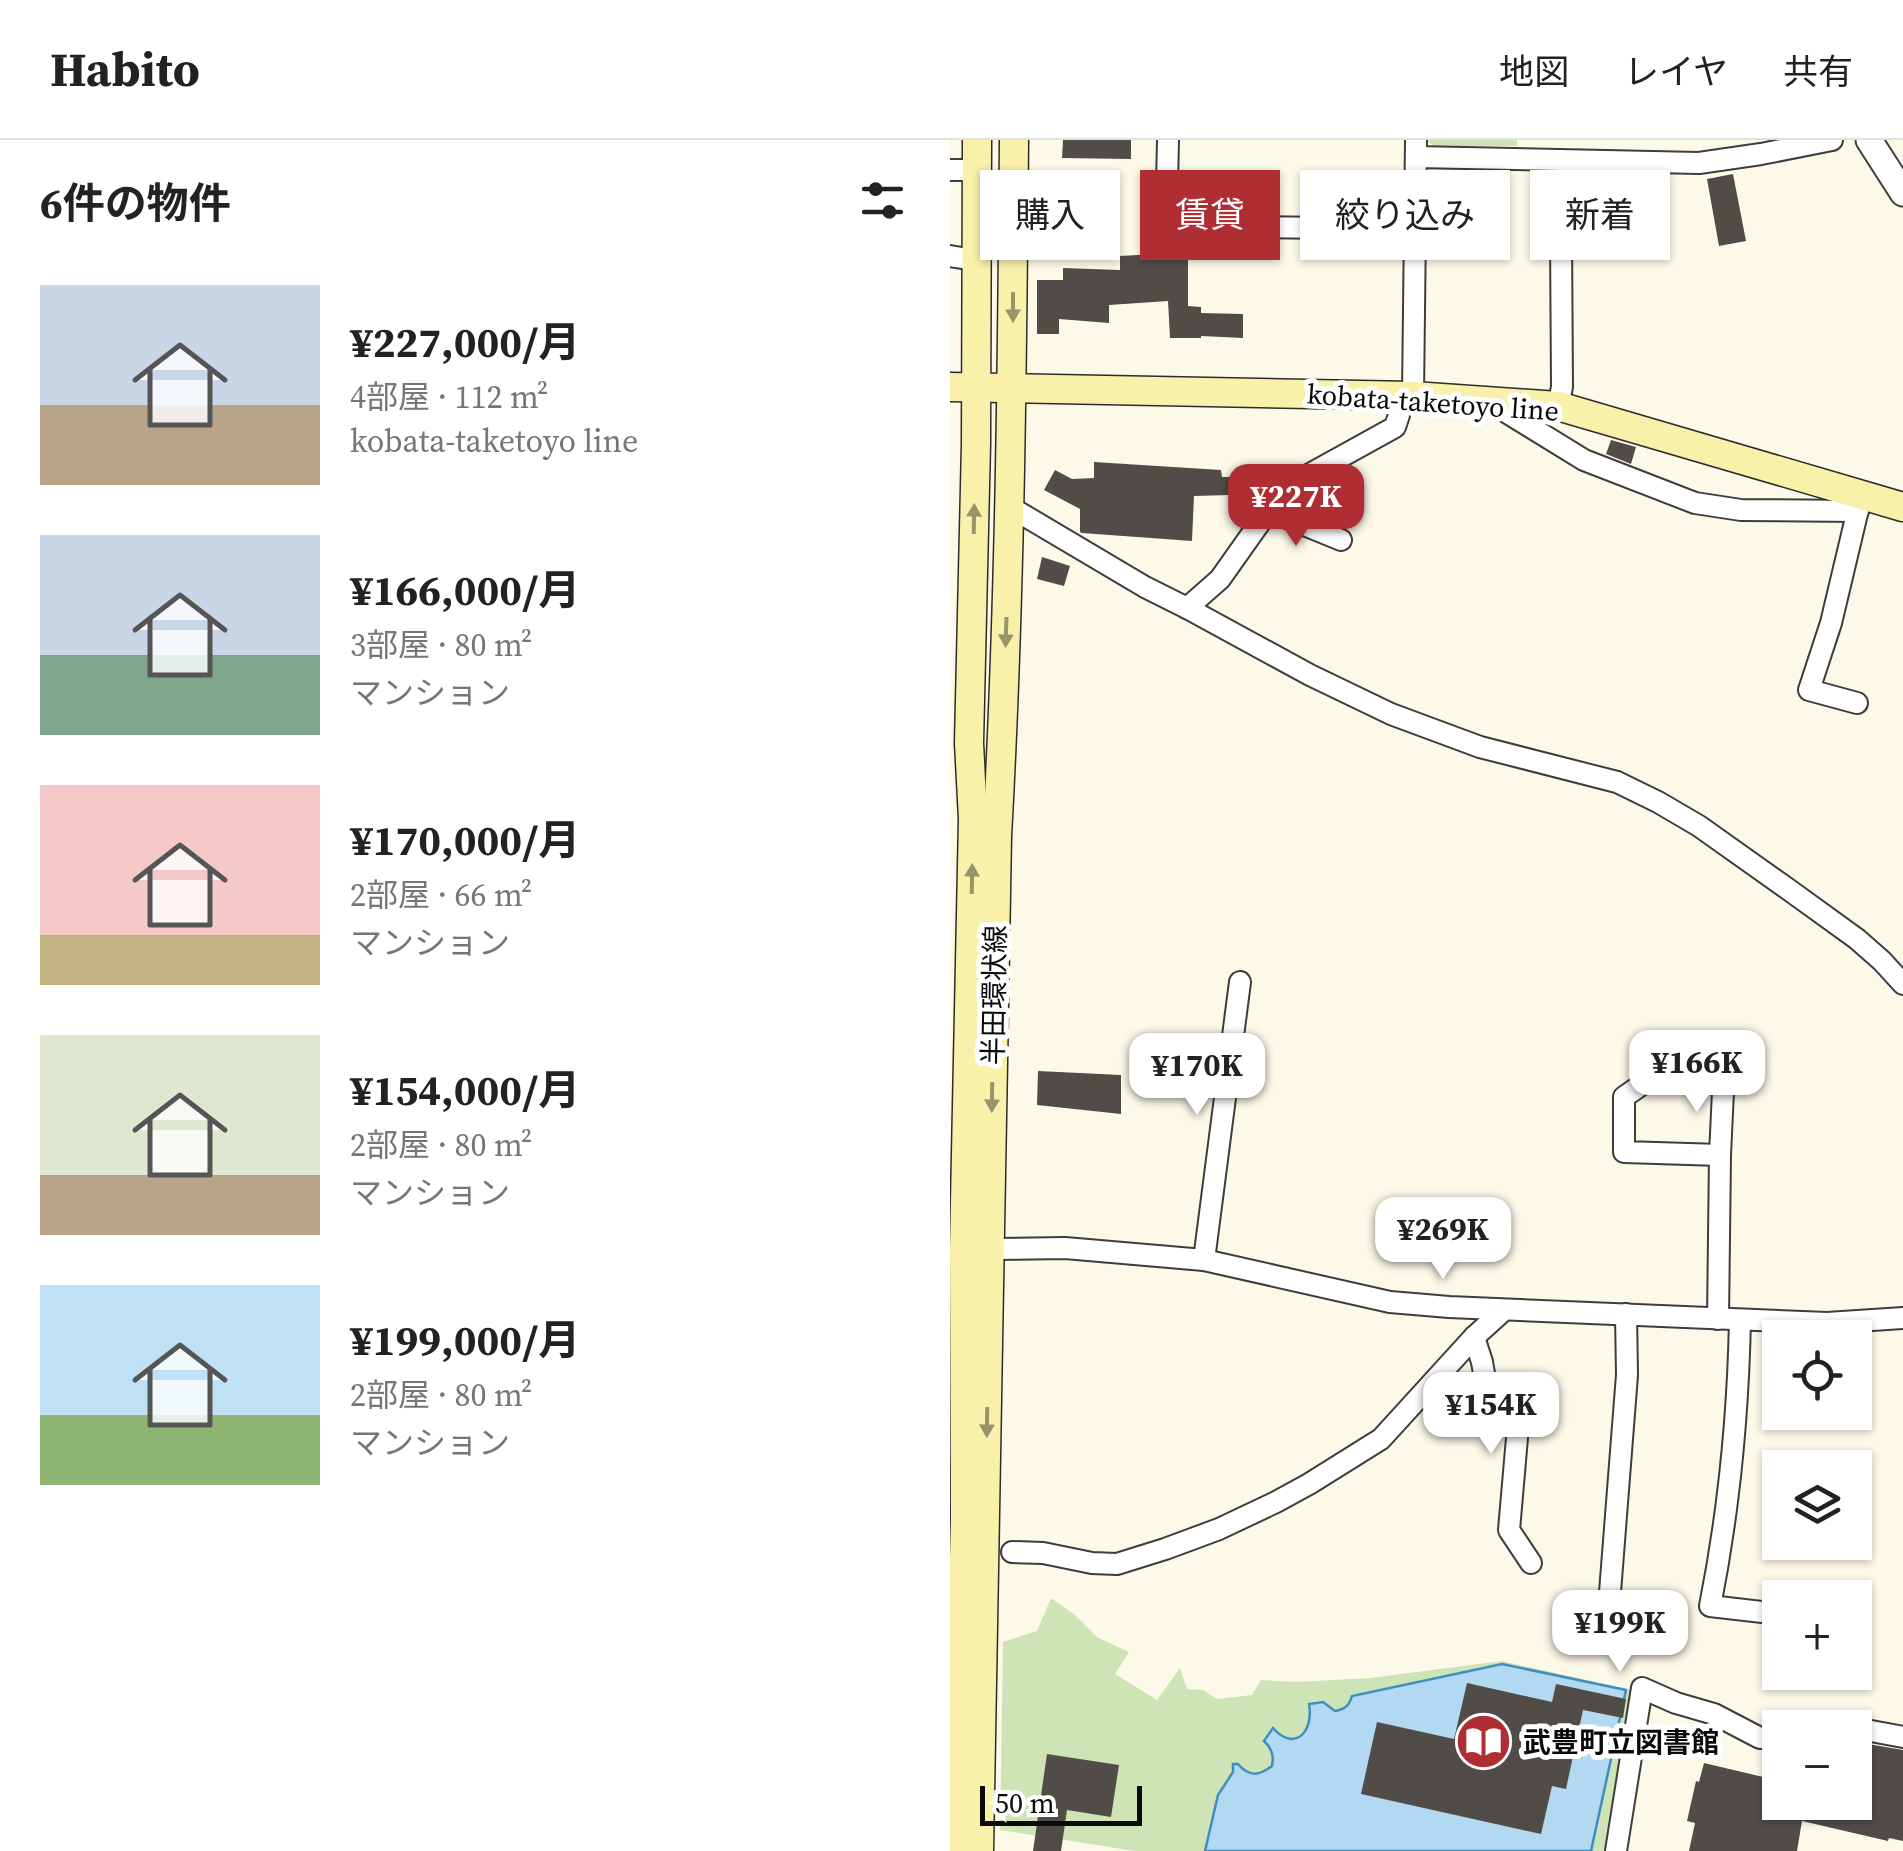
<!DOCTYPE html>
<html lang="ja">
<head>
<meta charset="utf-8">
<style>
  :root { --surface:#fff; --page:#f2f2f2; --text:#222; --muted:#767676; --line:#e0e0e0; --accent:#af2e34 }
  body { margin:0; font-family:"Source Serif 4","Noto Sans JP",serif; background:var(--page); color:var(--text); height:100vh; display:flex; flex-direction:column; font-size:38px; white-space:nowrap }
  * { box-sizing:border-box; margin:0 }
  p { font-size:32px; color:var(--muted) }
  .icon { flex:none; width:55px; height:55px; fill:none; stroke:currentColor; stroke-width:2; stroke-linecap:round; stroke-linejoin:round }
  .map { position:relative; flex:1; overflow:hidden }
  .sheet { display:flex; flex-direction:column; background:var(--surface); width:950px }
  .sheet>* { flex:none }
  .top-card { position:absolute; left:30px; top:30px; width:772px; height:90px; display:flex; gap:20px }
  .fabs { position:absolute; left:812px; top:1180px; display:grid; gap:20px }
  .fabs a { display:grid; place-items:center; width:110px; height:110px; border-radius:0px; background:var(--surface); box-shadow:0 2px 8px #0004; font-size:50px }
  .scale { position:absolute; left:30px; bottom:25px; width:162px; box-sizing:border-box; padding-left:10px; border:5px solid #0a0a0a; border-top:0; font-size:28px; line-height:35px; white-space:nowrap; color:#0a0a0a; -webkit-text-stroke:8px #fff; paint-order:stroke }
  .price { position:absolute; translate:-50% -85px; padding:0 22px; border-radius:20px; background:#fff; color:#222; font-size:32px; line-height:65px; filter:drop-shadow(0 2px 5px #0008) }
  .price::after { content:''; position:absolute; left:50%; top:60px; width:30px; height:22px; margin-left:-15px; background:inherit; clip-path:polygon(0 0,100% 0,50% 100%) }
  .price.active { background:var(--accent); color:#fff }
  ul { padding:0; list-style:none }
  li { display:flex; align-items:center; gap:30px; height:250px; padding:0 40px }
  li span { display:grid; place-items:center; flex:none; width:280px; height:200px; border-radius:0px; color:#555 }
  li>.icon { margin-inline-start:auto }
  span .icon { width:120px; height:120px; fill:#fffc; stroke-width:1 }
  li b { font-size:42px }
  h2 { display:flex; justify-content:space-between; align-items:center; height:120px; padding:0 40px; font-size:42px }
  .tag { padding:0 35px; border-radius:0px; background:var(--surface); box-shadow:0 2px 8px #0004; font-size:35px; line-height:90px }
  .tag.active { background:var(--accent); color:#fff }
  header { display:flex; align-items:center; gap:60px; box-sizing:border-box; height:140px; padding:0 50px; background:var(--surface); border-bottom:2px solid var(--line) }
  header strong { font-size:48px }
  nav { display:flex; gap:55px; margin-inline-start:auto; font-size:35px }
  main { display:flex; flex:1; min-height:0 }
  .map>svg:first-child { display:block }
  .green { fill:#cee4b6 }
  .water { fill:#b2d9f1; stroke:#3f8ec2; stroke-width:2.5 }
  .building { fill:#524c48 }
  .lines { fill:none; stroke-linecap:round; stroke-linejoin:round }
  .minor-casing { stroke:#3d3d3d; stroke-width:24 }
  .tertiary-casing { stroke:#3d3d3d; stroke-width:29 }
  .secondary-casing { stroke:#2c2c2c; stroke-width:31 }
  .minor { stroke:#fff; stroke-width:20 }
  .tertiary { stroke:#fff; stroke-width:25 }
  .secondary { stroke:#f9f0a9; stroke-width:28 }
  .oneway { fill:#999469 }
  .labels { text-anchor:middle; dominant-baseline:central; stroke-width:10; stroke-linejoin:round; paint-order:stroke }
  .street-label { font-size:28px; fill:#0a0a0a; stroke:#fff }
  .poi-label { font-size:28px; font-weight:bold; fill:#0a0a0a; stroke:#fff; text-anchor:start }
</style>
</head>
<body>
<header>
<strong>Habito</strong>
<nav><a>地図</a><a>レイヤ</a><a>共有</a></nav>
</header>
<main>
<section class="sheet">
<h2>6件の物件<svg class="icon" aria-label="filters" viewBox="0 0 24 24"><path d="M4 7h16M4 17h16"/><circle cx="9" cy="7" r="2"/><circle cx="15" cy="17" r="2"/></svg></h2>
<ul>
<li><span style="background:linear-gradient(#c9d6e8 60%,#b9a48a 0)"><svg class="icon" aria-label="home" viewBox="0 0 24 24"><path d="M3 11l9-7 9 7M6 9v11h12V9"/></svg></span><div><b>¥227,000/月</b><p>4部屋 · 112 m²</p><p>kobata-taketoyo line</p></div></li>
<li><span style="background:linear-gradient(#c9d6e8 60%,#7fa58c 0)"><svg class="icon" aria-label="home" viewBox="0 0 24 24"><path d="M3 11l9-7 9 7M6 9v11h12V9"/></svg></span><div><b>¥166,000/月</b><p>3部屋 · 80 m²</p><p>マンション</p></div></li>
<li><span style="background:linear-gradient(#f6c9c9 75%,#c2b280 0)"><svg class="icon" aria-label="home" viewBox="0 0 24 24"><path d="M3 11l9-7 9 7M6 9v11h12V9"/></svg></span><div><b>¥170,000/月</b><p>2部屋 · 66 m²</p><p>マンション</p></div></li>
<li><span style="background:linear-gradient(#dfe7d0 70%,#b9a48a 0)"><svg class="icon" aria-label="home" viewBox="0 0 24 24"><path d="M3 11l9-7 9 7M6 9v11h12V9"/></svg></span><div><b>¥154,000/月</b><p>2部屋 · 80 m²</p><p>マンション</p></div></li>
<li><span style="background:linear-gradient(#bfe0f5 65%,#8fb573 0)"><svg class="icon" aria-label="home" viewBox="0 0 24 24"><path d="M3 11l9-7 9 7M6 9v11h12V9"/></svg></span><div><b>¥199,000/月</b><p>2部屋 · 80 m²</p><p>マンション</p></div></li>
</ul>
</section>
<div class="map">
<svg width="953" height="1711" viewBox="0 0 953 1711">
  <rect width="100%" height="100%" fill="#fdf9e9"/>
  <g class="green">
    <path d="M 476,0 L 567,0 L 567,6 L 484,6 Z"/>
    <path d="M 101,1458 L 125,1475 L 147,1497 L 179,1512 L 165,1534 L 207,1560 L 230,1528 L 237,1549 L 253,1550 L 267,1559 L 302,1555 L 311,1540 L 347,1542 L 420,1538 L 552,1521 L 681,1550 L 684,1555 L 665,1671 L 655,1711 L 185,1711 L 50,1690 L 53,1502 L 87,1491 Z"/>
  </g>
  <path class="water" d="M 552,1524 L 676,1550 L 641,1711 L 255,1711 L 268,1655 L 283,1632 L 283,1624 L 288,1624 C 299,1637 309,1636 322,1626 C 324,1615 322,1609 314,1601 L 323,1588 C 344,1612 364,1593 359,1564 L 373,1562 L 385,1571 C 395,1569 399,1566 402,1556 Z"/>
  <g class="building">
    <path d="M 113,0 L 181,0 L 181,19 L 112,18 Z"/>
    <path d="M 783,34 L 796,101 L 769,106 L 757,39 Z"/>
    <path d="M 238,101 L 238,166 L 251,167 L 251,173 L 293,174 L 293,198 L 251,196 L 251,198 L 220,198 L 218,161 L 159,165 L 159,183 L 109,179 L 109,194 L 87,194 L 87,140 L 113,140 L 113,128 L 170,130 L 170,116 L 206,114 L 206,102 Z"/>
    <path d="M 661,300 L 686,307 L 681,324 L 656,314 Z"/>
    <path d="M 144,322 L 271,330 L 272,337 L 315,337 L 315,354 L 244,356 L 242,401 L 132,393 L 130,392 L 130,369 L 94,350 L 105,330 L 122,339 L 144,338 Z"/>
    <path d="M 92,417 L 120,426 L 114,446 L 87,439 Z"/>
    <path d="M 88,931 L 171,935 L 171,974 L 87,965 Z"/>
    <path d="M 517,1543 L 602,1562 L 606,1544 L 676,1559 L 673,1578 L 633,1570 L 616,1649 L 602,1646 L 591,1694 L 411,1654 L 427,1582 L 504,1599 Z"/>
    <path d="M 918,1604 L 953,1610 L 953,1701 L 939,1698 L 938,1701 L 852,1681 L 847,1711 L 739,1711 L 745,1683 L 737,1681 L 746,1641 L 749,1642 L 754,1623 L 830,1641 L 830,1662 L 905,1662 L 905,1617 L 915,1620 Z"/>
    <path d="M 97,1614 L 169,1625 L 161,1677 L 117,1670 L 111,1711 L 83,1711 Z"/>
  </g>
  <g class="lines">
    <defs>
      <g id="minor">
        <path d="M 218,0 L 216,86 L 464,89"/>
        <path d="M 466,17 L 749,23 L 811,14 L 882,0"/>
        <path d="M 0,30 L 26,30"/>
        <path d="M 0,116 L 25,120"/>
        <path d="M 463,256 L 466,0"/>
        <path d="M 543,264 L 634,320 L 745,363 L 791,370 L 908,371"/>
        <path d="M 608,266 L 612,247 L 611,95"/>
        <path d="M 60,367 L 195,447 L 237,468 L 360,535 L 441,574 L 530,607 L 667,642 L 708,662 L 749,686 L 842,752 L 907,799 L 932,821 L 953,844"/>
        <path d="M 320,371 L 391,400"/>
        <path d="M 237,468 L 270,439 L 311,381 L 343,346 L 360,334 L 445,287 L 449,275 L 449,256"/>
        <path d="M 907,563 L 859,550 L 881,483 L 910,361"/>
        <path d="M 40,1109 L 115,1108 L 254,1120 L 440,1162 L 499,1167 L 877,1183 L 953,1178"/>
        <path d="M 254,1120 L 290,842"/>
        <path d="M 768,1179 L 770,1015 L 774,930 L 744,917 L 731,917 L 674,957 L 674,1012 L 770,1015"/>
        <path d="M 790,1180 C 788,1277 779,1371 760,1466 L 830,1474"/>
        <path d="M 524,1197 L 532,1222 L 541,1273 L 569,1275 L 559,1390 L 581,1423"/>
        <path d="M 62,1412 L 93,1413 L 142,1423 L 167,1424 L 215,1409 L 269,1389 L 326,1362 L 359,1344 L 431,1299 L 524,1197 L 554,1170"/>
        <path d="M 659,1465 L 677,1235 L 676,1174"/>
        <path d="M 905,1588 L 953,1597"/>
        <path d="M 666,1711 L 692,1548 L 726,1563 L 764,1574 L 810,1598 L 830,1598"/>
      </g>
      <path id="tertiary" d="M 919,0 L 953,53"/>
      <g id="secondary">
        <path d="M 0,247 L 463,256 L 608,266 L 953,367"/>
        <path d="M 7,1711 L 15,1376 L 14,1110 L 23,679 L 19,603 L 26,304 L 27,0"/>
        <path d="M 29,1711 L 47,696 C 60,464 62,232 64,0"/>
      </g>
    </defs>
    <use href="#minor" class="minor-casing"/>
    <use href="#tertiary" class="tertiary-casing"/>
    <use href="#secondary" class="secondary-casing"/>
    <use href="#minor" class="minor"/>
    <use href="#tertiary" class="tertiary"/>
    <use href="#secondary" class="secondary"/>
  </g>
  <defs><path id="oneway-solid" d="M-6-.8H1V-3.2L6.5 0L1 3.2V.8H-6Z" transform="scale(2.5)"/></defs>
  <g class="oneway">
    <use href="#oneway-solid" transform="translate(63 167) rotate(90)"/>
    <use href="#oneway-solid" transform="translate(24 379) rotate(-89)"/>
    <use href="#oneway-solid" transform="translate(56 492) rotate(92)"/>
    <use href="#oneway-solid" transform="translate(22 739) rotate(-89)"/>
    <use href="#oneway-solid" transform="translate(42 957) rotate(91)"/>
    <use href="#oneway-solid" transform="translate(37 1282) rotate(91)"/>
  </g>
  <defs>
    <symbol id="library-disc" viewBox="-11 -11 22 22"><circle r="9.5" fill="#af2e34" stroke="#fff"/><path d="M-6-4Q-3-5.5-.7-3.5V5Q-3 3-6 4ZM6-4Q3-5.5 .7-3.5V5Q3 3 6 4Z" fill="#fff"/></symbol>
  </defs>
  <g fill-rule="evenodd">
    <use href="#library-disc" x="502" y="1570" width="63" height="63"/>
  </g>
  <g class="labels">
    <g class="street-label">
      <text transform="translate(483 262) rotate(4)">kobata-taketoyo line</text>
      <text transform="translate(44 855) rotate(-89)">半田環状線</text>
    </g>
    <g class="poi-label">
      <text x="573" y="1602">武豊町立図書館</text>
    </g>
  </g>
</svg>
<div class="fabs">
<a><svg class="icon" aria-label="locate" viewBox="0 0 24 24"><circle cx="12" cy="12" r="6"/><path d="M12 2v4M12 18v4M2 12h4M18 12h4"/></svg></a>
<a><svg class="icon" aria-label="layers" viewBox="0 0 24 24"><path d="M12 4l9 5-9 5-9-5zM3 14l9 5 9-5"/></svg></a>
<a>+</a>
<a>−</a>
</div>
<div class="scale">50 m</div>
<b class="price active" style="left:346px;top:409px">¥227K</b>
<b class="price" style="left:747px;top:975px">¥166K</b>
<b class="price" style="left:247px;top:978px">¥170K</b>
<b class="price" style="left:493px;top:1142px">¥269K</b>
<b class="price" style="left:541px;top:1317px">¥154K</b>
<b class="price" style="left:670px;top:1535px">¥199K</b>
<div class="top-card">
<a class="tag">購入</a>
<a class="tag active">賃貸</a>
<a class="tag">絞り込み</a>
<a class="tag">新着</a>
</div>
</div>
</main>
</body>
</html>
